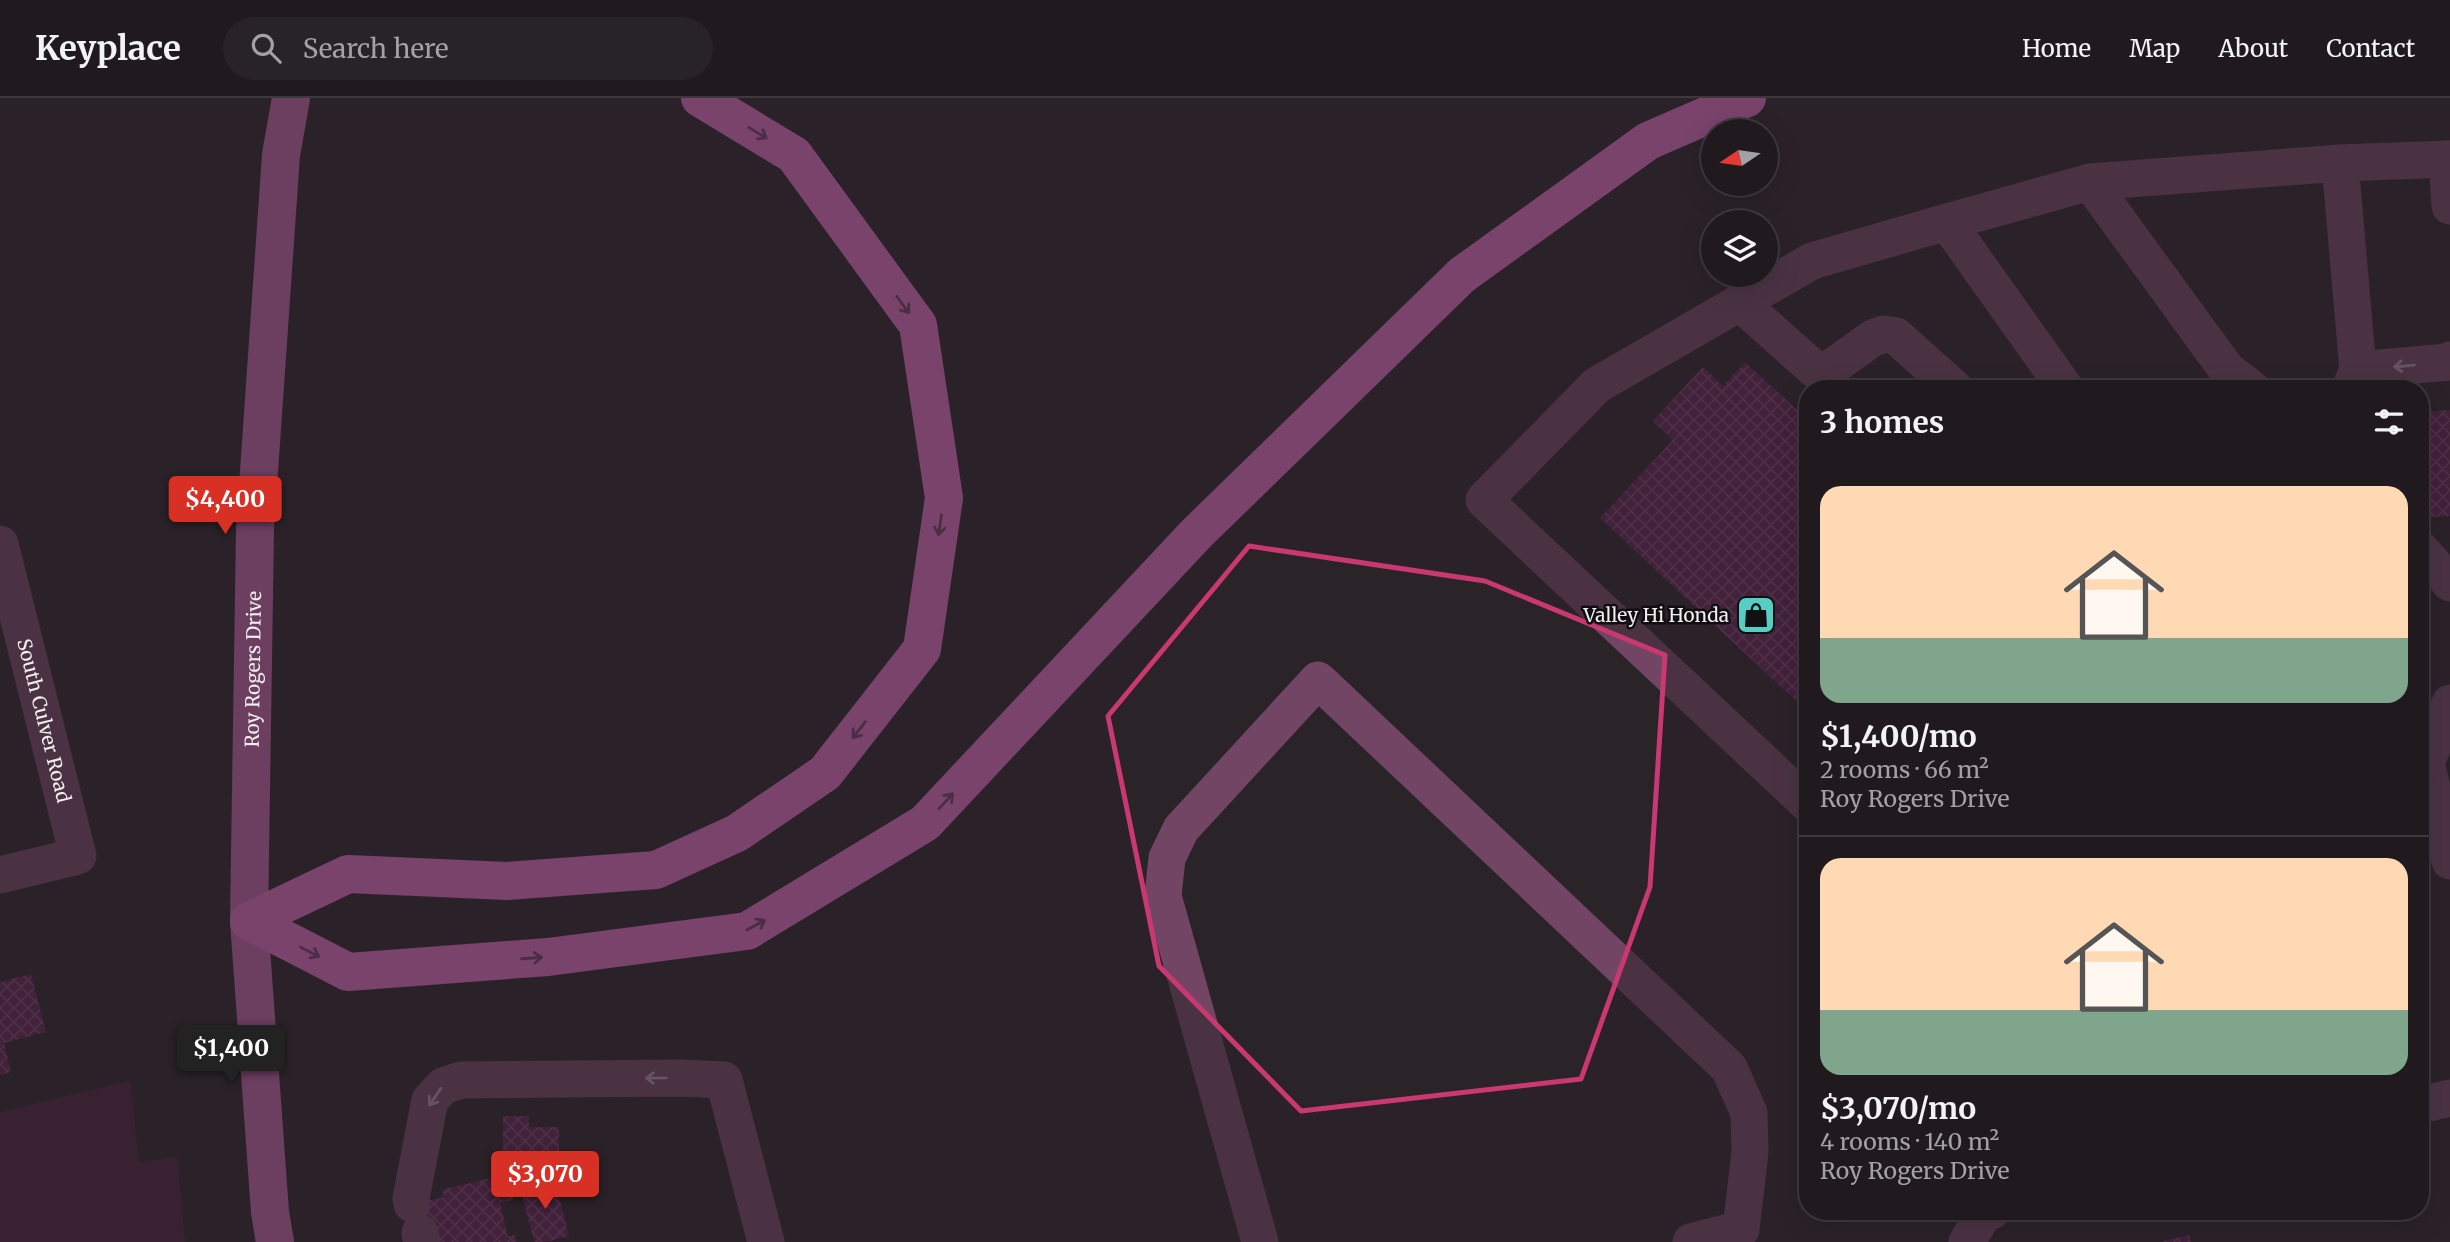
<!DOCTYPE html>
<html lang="en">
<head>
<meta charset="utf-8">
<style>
  :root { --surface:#201a1e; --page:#282327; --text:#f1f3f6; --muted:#a2a1a4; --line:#3d383c; --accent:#d93025 }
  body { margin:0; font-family:Merriweather,serif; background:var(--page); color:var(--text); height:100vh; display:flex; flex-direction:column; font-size:26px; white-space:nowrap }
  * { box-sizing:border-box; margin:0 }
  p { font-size:23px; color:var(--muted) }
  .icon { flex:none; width:38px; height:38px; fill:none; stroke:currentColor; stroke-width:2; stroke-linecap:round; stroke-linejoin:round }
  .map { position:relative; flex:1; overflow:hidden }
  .side { position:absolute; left:1799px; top:282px; width:630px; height:840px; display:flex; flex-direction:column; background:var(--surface); border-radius:28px; box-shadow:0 7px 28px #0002,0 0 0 2px var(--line) }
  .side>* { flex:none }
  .needle { width:46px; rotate:257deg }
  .buttons { position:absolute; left:1701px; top:21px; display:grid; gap:14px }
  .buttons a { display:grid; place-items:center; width:77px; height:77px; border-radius:50%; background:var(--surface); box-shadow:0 7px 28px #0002,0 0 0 2px var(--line); font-size:35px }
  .price { position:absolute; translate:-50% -60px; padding:0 16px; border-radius:7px; background:var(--accent); color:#fff; font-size:23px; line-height:46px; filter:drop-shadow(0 2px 4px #0008) }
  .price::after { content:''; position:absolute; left:50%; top:42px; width:21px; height:16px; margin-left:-10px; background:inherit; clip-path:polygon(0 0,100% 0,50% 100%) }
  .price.current { background:#222; color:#fff }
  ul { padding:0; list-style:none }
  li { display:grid; align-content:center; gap:14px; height:371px; padding:0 21px }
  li+li { border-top:2px solid var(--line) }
  li span { display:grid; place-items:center; height:217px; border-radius:21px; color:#555 }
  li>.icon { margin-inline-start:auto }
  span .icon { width:126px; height:126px; fill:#fffc; stroke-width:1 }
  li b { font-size:30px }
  h2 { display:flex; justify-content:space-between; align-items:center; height:84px; padding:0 21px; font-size:30px }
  header { display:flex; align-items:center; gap:42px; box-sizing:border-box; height:98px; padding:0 35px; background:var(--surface); border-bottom:2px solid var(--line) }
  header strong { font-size:33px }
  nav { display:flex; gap:38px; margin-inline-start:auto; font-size:24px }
  .search { width:490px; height:63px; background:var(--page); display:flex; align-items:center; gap:18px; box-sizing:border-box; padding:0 24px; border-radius:38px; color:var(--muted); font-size:26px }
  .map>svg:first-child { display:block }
  .green { fill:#49223f }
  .building { fill:url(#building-cross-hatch) }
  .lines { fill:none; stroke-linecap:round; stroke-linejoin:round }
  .minor { stroke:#724565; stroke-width:37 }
  .major { stroke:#bd61a5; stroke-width:38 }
  .highway { stroke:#da6bbe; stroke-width:38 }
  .oneway { stroke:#763c67 }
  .oneway2 { stroke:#ab91a4 }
  .marked { fill:none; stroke:#c93871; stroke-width:5; stroke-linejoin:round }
  .labels { text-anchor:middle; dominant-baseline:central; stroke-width:5; stroke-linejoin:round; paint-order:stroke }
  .poi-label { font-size:19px; fill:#f1edf0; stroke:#110e10; text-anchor:end }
  .street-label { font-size:19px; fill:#f1edf0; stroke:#110e10 }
</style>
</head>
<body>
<header>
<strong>Keyplace</strong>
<div class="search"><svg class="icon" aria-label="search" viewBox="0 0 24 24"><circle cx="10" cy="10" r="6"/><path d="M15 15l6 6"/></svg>Search here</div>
<nav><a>Home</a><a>Map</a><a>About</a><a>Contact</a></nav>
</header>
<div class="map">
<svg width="2450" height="1144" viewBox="0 0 2450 1144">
  <defs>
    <pattern id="building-cross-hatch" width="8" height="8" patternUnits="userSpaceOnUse" patternTransform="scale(1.75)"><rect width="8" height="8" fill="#5f2050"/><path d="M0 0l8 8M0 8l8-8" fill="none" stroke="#76416a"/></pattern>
  </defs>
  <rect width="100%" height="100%" fill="#2a2328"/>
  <path class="green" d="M 130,983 L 139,1064 L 177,1059 L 185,1144 L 0,1144 L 0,1014 Z"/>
  <g class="building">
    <path d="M 1745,264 L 1808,322 L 1808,614 L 1600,420 L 1673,342 L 1653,323 L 1703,269 L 1723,288 Z"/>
    <path d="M 2450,312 L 2450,418 L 2420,420 L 2420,314 Z"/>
    <path d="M 31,876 L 46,934 L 4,945 L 11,974 L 0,977 L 0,884 Z"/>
    <path d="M 503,1018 L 529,1018 L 529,1029 L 559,1029 L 559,1061 L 503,1060 Z"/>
    <path d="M 507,1076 L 513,1102 L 500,1105 L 508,1138 L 515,1137 L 517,1144 L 437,1144 L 409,1138 L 402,1109 L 444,1099 L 441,1092 Z"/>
    <path d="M 554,1080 L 569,1138 L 546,1144 L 534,1144 L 520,1089 Z"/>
    <path d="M 2189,1137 L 2191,1144 L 2163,1144 L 2163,1143 Z"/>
  </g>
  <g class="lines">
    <g class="minor">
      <path d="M 2447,61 L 2450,108"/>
      <path d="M 2090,84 L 2340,65"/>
      <path d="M 1739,204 L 1821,277 L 1873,240 L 1884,236 L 1896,238 L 1954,290"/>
      <path d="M 2358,272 L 2448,264 L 2450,262"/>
      <path d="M 2065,290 L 1947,124 L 2090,84 L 2227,272 L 2251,290"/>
      <path d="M 2350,290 L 2358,272 L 2340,65 L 2450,61"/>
      <path id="s1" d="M 0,446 L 78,758 L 0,777"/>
      <path d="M 2420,451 L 2450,485"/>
      <path d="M 2426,665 L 2450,763"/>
      <path d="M 2426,665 L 2450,605"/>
      <path d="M 1808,706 L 1484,402 L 1597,287 L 1812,163 L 1947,124"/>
      <path d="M 2420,1007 L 2450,1000"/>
      <path d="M 412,1106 L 411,1100 L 430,1002 L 443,988 L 461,982 L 682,980 L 724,982 L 766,1144"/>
      <path d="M 420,1135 L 422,1144"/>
      <path d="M 1260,1144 L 1163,798 L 1167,760 L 1181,731 L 1318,582 L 1729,970 L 1749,1015 L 1750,1054 L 1741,1131 L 1691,1144"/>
      <path d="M 1967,1144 L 1984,1115 L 1992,1113"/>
    </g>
    <path class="major" id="s2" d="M 275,1144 L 270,1114 L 249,823 L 255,431 L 281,57 L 291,0"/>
    <g class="highway">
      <path d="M 249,823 L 348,874 L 548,859 L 747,833 L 925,725 L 1196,436 L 1462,177 L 1648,43 L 1747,0"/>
      <path d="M 249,823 L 348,776 L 507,783 L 656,772 L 737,735 L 825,675 L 922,551 L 944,400 L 918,227 L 794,57 L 700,0"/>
    </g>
  </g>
  <defs><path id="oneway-shaft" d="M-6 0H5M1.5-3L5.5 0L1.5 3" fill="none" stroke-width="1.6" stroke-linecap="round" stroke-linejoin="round" transform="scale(1.75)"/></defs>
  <g class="oneway">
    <use href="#oneway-shaft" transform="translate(758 35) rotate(31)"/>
    <use href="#oneway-shaft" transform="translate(903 207) rotate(54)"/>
    <use href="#oneway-shaft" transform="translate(940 427) rotate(98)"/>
    <use href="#oneway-shaft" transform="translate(859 632) rotate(128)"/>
    <use href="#oneway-shaft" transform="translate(946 703) rotate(-47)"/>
    <use href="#oneway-shaft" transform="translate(756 827) rotate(-29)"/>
    <use href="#oneway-shaft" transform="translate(310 854) rotate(27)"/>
    <use href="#oneway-shaft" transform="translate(532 860) rotate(-4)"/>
  </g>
  <g class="oneway2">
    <use href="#oneway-shaft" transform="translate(2404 268) rotate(175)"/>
    <use href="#oneway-shaft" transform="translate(656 980) rotate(179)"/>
    <use href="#oneway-shaft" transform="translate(435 999) rotate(124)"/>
  </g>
  <path d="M0 0H2450V1144H0ZM 1249,448 L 1485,483 L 1665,557 L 1650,789 L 1581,981 L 1301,1013 L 1159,868 L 1108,618 Z" fill="#2a2328" fill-opacity=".55" fill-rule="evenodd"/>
  <path class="marked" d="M 1249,448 L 1485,483 L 1665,557 L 1650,789 L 1581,981 L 1301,1013 L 1159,868 L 1108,618 Z"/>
  <defs>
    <symbol id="shop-square" viewBox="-11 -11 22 22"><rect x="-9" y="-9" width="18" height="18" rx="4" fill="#56cec4" stroke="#110e10"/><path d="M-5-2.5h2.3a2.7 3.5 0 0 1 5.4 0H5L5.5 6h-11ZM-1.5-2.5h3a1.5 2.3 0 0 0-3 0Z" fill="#111"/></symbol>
  </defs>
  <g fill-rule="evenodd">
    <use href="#shop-square" x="1734" y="495" width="44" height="44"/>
  </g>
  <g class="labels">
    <g class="poi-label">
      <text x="1729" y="517">Valley Hi Honda</text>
    </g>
    <g class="street-label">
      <text stroke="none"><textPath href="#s2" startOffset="574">Roy Rogers Drive</textPath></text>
      <text stroke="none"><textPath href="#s1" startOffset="182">South Culver Road</textPath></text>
    </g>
  </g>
</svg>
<div class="buttons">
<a><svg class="needle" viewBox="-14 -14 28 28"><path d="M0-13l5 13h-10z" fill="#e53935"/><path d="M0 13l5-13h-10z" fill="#a2a1a4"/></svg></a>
<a><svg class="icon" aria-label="layers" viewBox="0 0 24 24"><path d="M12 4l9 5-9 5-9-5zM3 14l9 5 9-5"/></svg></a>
</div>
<b class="price" style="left:225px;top:438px">$4,400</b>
<b class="price current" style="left:231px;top:987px">$1,400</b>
<b class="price" style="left:545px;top:1113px">$3,070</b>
<section class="side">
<h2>3 homes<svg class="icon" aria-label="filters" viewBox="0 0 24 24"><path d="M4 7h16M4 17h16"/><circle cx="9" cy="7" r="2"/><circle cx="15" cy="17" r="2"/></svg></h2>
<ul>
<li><span style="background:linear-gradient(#ffd9b3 70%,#7fa58c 0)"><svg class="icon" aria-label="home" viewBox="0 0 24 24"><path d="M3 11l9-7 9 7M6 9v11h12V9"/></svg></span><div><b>$1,400/mo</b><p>2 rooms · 66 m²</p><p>Roy Rogers Drive</p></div></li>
<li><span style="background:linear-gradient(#ffd9b3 70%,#7fa58c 0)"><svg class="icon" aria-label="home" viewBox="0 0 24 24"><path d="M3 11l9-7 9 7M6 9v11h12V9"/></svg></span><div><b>$3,070/mo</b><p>4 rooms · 140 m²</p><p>Roy Rogers Drive</p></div></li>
</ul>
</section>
</div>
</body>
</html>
